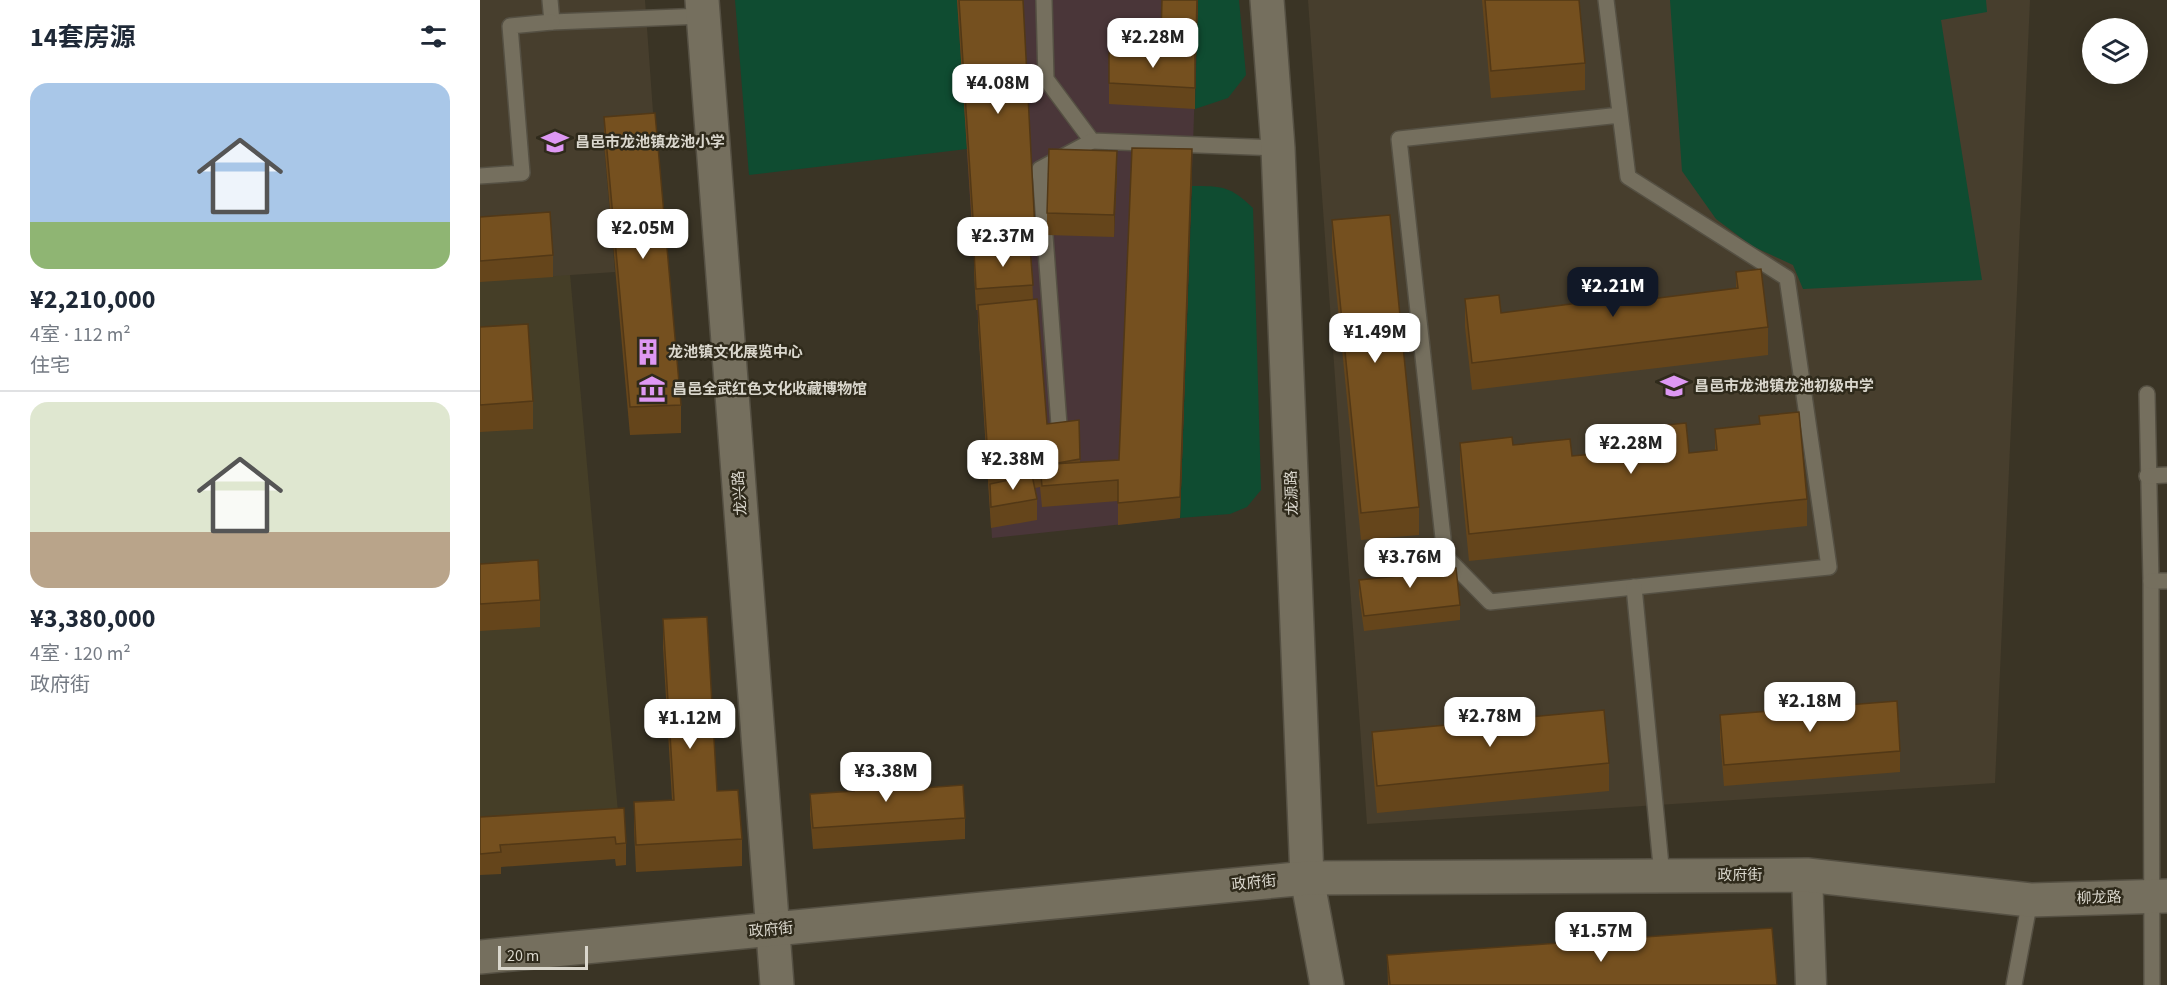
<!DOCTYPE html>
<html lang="zh">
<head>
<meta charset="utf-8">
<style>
  :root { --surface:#fff; --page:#f6f6f7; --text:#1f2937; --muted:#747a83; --line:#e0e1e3; --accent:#111827 }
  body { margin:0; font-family:"Source Sans 3","Noto Sans SC",sans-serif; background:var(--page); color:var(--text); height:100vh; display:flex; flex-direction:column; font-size:22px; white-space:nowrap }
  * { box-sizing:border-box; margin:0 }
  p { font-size:20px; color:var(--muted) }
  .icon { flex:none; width:33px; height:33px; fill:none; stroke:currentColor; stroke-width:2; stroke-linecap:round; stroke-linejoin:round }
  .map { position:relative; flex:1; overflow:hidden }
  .drawer { display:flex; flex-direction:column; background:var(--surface); width:480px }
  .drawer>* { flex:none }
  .controls { position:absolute; left:1602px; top:18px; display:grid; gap:12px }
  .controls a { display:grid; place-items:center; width:66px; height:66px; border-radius:50%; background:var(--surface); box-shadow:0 3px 15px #0003; font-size:30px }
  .scale { position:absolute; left:18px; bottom:15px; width:90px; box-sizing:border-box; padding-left:6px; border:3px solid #dad7cd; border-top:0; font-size:16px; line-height:21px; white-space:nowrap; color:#dad7cd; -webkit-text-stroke:4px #2f2a1b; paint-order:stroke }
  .price { position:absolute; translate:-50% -51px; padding:0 14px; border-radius:12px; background:#fff; color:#222; font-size:20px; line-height:39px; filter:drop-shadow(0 2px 3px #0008) }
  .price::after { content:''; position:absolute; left:50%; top:36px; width:18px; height:14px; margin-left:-9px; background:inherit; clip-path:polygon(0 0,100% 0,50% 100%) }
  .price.on { background:var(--accent); color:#fff }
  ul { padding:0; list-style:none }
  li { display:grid; align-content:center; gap:12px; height:318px; padding:0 30px }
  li+li { border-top:2px solid var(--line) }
  li span { display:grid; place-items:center; height:186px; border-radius:18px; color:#555 }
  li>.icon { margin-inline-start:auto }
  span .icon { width:108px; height:108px; fill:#fffc; stroke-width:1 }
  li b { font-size:26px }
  h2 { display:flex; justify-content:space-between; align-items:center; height:72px; padding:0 30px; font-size:26px }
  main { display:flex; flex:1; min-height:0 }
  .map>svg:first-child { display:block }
  .built { fill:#453e27 }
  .industrial { fill:#4a3639 }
  .education { fill:#473e2d }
  .green { fill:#0f4c31 }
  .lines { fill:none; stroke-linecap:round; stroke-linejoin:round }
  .lane-casing { stroke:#555043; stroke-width:18 }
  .street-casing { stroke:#555043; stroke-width:33 }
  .secondary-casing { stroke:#555043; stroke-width:36 }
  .lane { stroke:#756f5e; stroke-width:15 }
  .street { stroke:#756f5e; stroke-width:30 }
  .secondary { stroke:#756f5e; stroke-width:33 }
  .wall { fill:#65451b }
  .shaded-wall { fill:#523816 }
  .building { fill:#75501f; stroke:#523816; stroke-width:1.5 }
  .labels { text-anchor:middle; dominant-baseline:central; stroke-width:5; stroke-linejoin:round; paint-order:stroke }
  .poi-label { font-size:15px; font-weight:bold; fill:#dad7cd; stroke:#2f2a1b; text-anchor:start }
  .street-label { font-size:15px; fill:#dad7cd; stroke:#2f2a1b }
</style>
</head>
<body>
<main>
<section class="drawer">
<h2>14套房源<svg class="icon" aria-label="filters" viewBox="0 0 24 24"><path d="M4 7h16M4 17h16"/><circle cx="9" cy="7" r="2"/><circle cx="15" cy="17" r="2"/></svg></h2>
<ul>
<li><span style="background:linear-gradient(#a9c7e8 75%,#8fb573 0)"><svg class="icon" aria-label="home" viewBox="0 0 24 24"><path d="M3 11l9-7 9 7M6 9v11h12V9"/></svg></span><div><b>¥2,210,000</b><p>4室 · 112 m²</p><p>住宅</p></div></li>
<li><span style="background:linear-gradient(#dfe7d0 70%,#b9a48a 0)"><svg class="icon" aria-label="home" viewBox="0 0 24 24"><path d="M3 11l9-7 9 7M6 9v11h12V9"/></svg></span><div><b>¥3,380,000</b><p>4室 · 120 m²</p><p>政府街</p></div></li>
</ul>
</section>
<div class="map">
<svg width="1687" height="985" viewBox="0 0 1687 985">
  <rect width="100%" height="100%" fill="#3a3425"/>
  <path class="built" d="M 90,274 L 138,812 L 0,820 L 0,281 Z"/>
  <path class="industrial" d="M 477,0 L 718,0 L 700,518 L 512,538 Z"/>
  <g class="education">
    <path d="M 0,0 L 165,0 L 175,140 L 124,145 L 135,272 L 0,281 Z"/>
    <path d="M 828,0 L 1550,0 L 1515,783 L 887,824 Z"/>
  </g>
  <g class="green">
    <path d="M 255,0 L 477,0 L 487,149 L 269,175 Z"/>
    <path d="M 718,0 L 759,0 L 766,75 L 748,98 L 715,109 Z"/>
    <path d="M 1190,0 L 1506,0 L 1507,12 L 1461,20 L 1502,280 L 1323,289 L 1313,265 L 1272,246 L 1236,219 L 1202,171 Z"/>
    <path d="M 712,186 C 742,186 750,186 773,208 L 781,490 L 767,507 L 750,514 L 700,518 Z"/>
  </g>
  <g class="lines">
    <defs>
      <g id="lane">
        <path d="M 70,0 L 72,22 L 224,16"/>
        <path d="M 564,0 L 566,79 L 612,141 L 798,148"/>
        <path d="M 1126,0 L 1148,177 L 1307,278 L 1349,567 L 1010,602 L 965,556 L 919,139 L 1140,115"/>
        <path d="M 0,176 L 42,173 L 30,26 L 72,22"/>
        <path d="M 1667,394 L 1671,581 L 1672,985"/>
        <path d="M 579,425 L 560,169 L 612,141"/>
        <path d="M 1667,476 L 1687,475"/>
        <path d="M 1671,581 L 1687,581"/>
        <path d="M 1154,587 L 1182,876"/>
        <path d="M 1534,985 L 1550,900"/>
      </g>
      <path id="street" d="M 1327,875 L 1331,985"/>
      <g id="secondary">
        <path d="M 222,0 L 297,985"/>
        <path d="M 787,0 L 798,148 L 827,878 L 847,985"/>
        <path d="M 0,957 L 827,878 L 1327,875 L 1550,900 L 1687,896"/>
      </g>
    </defs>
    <use href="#lane" class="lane-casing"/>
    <use href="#street" class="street-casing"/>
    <use href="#secondary" class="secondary-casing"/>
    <use href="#lane" class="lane"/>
    <use href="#street" class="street"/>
    <use href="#secondary" class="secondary"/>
  </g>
  <g class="wall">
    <path d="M 477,0 L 543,0 L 555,230 L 555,251 L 551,252 L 553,299 L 567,424 L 599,420 L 600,462 L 639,460 L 712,170 L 700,518 L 638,525 L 638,501 L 562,507 L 560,487 L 555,488 L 557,499 L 557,520 L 511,528 L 498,326 L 498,310 L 496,310 L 494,273 L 494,256 Z"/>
    <path d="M 682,0 L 718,0 L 716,57 L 715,57 L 715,109 L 629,104 L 629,53 L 681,53 Z"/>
    <path d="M 1002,0 L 1099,0 L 1105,63 L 1105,90 L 1011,98 Z"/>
    <path d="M 124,117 L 201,405 L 201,433 L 150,435 L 124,144 Z"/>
    <path d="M 637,172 L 634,237 L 567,235 L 567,213 Z"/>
    <path d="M 0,217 L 73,255 L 73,277 L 0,282 Z"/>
    <path d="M 852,220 L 939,507 L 939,535 L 881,540 L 852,248 Z"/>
    <path d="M 1256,272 L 1288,327 L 1288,355 L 992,390 L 985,327 L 985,299 L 1021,313 L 1104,303 L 1104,278 L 1171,299 L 1256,288 Z"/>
    <path d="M 0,327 L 53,401 L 53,429 L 0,432 Z"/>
    <path d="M 1279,416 L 1327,499 L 1327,526 L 989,561 L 980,470 L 980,443 L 1033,445 L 1092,456 L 1111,455 L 1111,432 L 1209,453 L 1235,451 L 1235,429 L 1279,424 Z"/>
    <path d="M 916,561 L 951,571 L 980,605 L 980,620 L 884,631 L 879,595 L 879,580 L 916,576 Z"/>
    <path d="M 0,564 L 60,600 L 60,627 L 0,631 Z"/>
    <path d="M 183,619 L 237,791 L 262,839 L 262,866 L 156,872 L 154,829 L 154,802 L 192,800 L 183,647 Z"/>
    <path d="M 1240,715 L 1420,751 L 1420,772 L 1244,786 L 1240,737 Z"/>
    <path d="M 892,732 L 1129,763 L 1129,791 L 897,813 L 892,759 Z"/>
    <path d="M 373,778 L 430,789 L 485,818 L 485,839 L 333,849 L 330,815 L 330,794 L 373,791 Z"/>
    <path d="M 144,808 L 146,843 L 146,865 L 136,866 L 135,859 L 21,867 L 21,874 L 0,875 L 0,817 Z"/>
    <path d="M 907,955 L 1297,985 L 908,985 Z"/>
  </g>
  <g class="shaded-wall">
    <path d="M 717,0 L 718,0 L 716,57 L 716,36 Z"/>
    <path d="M 712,149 L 712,170 L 700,518 L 700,497 Z"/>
    <path d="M 637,151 L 637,172 L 634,237 L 634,215 Z"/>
  </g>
  <g class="building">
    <path d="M 479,0 L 543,0 L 555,230 L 494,234 Z"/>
    <path d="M 682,0 L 717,0 L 716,36 L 681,36 Z"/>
    <path d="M 1005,0 L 1099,0 L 1105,63 L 1011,71 Z"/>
    <path d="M 629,53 L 715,53 L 715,88 L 629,83 Z"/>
    <path d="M 175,113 L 201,405 L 150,407 L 124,117 Z"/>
    <path d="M 652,148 L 712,149 L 700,497 L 638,503 L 638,480 L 562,486 L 560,465 L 509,473 L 498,305 L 557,299 L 567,424 L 599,420 L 600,459 L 572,464 L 639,460 Z"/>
    <path d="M 569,149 L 637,151 L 634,215 L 567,213 Z"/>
    <path d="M 70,212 L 73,255 L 0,261 L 0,217 Z"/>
    <path d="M 910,215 L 939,507 L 881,513 L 852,220 Z"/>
    <path d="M 550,247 L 553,285 L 496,289 L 494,251 Z"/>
    <path d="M 1281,269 L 1288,327 L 992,363 L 985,299 L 1019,295 L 1021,313 L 1106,302 L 1104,278 L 1167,271 L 1171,299 L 1258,288 L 1256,272 Z"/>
    <path d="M 48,324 L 53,401 L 0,405 L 0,327 Z"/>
    <path d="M 1319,412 L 1327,499 L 989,534 L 980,443 L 1032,437 L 1033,445 L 1090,439 L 1092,456 L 1113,454 L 1111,432 L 1206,423 L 1209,453 L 1237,450 L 1235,429 L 1280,424 L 1279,416 Z"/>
    <path d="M 552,475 L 557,499 L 511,507 L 510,484 Z"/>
    <path d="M 949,557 L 951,571 L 976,568 L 980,605 L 884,616 L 879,580 L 918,576 L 916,561 Z"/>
    <path d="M 58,560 L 60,600 L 0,604 L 0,564 Z"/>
    <path d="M 227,617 L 237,791 L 258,790 L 262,839 L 156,845 L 154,802 L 194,800 L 183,619 Z"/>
    <path d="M 1417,701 L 1420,751 L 1244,765 L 1240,715 Z"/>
    <path d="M 1124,710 L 1129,763 L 897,786 L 892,732 Z"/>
    <path d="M 429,775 L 430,789 L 483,785 L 485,818 L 333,828 L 330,794 L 374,791 L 373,778 Z"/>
    <path d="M 144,808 L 146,843 L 136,844 L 135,837 L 20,845 L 21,852 L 0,854 L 0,817 Z"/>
    <path d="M 1292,928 L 1297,985 L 910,985 L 907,955 Z"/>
  </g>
  <defs>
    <symbol id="school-bare" viewBox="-9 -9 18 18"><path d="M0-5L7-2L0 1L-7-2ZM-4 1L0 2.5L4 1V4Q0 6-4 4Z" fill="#de98f3" stroke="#2f2a1b" stroke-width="2.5" paint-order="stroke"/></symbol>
    <symbol id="building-bare" viewBox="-9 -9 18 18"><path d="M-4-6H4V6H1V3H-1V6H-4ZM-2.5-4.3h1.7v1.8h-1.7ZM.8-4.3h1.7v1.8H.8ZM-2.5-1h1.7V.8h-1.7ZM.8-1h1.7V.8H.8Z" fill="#de98f3" stroke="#2f2a1b" stroke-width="2.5" paint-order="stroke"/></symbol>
    <symbol id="museum-bare" viewBox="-9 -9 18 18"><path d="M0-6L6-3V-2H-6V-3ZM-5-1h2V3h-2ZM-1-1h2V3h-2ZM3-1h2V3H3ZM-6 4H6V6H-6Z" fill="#de98f3" stroke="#2f2a1b" stroke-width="2.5" paint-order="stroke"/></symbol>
  </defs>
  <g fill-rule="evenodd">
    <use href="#school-bare" x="56" y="123" width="38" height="38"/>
    <use href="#building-bare" x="149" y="333" width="38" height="38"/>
    <use href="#school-bare" x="1175" y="367" width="38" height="38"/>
    <use href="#museum-bare" x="153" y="370" width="38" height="38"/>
  </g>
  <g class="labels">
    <g class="poi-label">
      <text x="95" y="142">昌邑市龙池镇龙池小学</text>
      <text x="188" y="352">龙池镇文化展览中心</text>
      <text x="1214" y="386">昌邑市龙池镇龙池初级中学</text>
      <text x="192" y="389">昌邑全武红色文化收藏博物馆</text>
    </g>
    <g class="street-label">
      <text transform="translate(260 493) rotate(-94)">龙兴路</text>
      <text transform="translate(812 493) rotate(-92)">龙源路</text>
      <text x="1260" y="875">政府街</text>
      <text transform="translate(774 883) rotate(-6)">政府街</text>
      <text transform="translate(1619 898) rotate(-2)">柳龙路</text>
      <text transform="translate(291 930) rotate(-5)">政府街</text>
    </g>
  </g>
</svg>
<div class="controls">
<a><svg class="icon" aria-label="layers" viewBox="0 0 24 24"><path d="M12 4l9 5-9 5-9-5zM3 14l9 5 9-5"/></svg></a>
</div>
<div class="scale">20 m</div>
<b class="price" style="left:673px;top:69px">¥2.28M</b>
<b class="price" style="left:518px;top:115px">¥4.08M</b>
<b class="price" style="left:163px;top:260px">¥2.05M</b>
<b class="price" style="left:523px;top:268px">¥2.37M</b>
<b class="price on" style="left:1133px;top:318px">¥2.21M</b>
<b class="price" style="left:895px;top:364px">¥1.49M</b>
<b class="price" style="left:1151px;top:475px">¥2.28M</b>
<b class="price" style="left:533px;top:491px">¥2.38M</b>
<b class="price" style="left:930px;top:589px">¥3.76M</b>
<b class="price" style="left:1330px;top:733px">¥2.18M</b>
<b class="price" style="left:1010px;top:748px">¥2.78M</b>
<b class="price" style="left:210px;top:750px">¥1.12M</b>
<b class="price" style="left:406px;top:803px">¥3.38M</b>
<b class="price" style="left:1121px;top:963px">¥1.57M</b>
</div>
</main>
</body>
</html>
